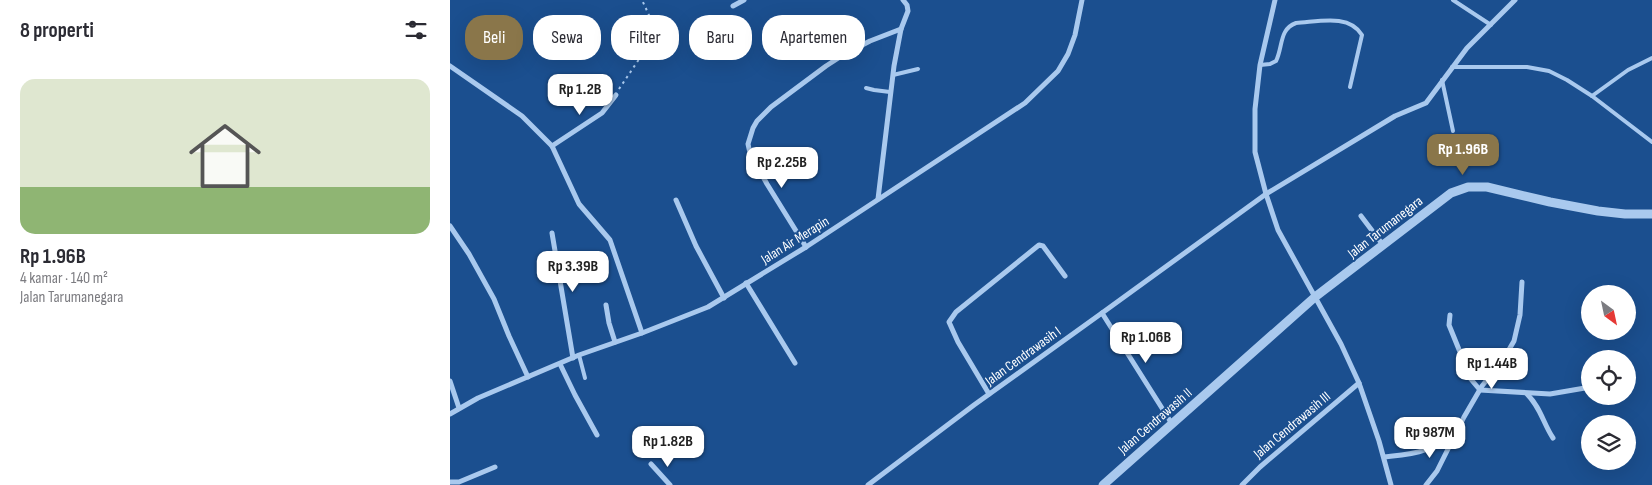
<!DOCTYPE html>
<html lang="id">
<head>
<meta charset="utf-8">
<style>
  :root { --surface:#fff; --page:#f7f7f7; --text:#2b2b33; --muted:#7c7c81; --line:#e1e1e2; --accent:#8a764a }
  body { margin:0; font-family:"Sofia Sans Condensed",sans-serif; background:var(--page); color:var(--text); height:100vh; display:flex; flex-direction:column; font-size:19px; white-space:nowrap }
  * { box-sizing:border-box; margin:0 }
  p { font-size:16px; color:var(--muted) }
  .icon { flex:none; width:28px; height:28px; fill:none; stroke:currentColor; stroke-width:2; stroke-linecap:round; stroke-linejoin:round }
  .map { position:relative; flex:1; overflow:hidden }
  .drawer { display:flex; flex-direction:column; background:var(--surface); width:450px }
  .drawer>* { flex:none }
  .banner { position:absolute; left:15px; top:15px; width:475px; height:45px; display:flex; gap:10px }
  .needle { width:32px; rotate:147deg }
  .tools { position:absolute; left:1131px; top:285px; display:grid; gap:10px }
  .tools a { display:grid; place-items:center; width:55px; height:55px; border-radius:50%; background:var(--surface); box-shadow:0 5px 20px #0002; font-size:25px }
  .price { position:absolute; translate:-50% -42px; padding:0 11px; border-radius:10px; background:#fff; color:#222; font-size:16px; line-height:32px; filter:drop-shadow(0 1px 2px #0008) }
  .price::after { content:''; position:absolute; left:50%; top:30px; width:15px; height:11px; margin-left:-8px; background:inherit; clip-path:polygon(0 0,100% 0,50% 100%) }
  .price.current { background:var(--accent); color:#fff }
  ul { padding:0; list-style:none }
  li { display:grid; align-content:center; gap:10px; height:265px; padding:0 20px }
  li+li { border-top:1px solid var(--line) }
  li span { display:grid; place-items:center; height:155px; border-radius:15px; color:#555 }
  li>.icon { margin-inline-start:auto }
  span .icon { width:90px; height:90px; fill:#fffc; stroke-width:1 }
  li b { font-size:21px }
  h2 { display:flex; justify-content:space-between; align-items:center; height:60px; padding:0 20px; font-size:21px }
  .pill { padding:0 18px; border-radius:20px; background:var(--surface); box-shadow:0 5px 20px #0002; font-size:18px; line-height:45px }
  .pill.current { background:var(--accent); color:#fff }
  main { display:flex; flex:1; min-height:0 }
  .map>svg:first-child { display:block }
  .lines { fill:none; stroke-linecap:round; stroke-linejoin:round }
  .path { stroke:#a9c9ee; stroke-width:2; stroke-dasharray:2.5 4; stroke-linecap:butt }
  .service { stroke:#a9c9ee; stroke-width:4 }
  .minor { stroke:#a9c9ee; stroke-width:5 }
  .tertiary { stroke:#a9c9ee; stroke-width:9 }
  .labels { text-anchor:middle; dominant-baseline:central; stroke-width:4; stroke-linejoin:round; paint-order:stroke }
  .street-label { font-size:14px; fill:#fff; stroke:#1b4f8f }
</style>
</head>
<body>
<main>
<section class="drawer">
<h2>8 properti<svg class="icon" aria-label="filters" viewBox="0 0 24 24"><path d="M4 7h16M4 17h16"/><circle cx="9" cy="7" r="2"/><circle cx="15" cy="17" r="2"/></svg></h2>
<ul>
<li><span style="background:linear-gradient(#dfe7d0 70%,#8fb573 0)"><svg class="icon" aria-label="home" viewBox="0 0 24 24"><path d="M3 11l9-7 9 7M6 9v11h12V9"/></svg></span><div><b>Rp 1.96B</b><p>4 kamar · 140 m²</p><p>Jalan Tarumanegara</p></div></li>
</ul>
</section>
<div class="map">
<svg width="1202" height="485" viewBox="0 0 1202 485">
  <rect width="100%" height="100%" fill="#1b4f8f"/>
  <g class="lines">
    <path class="path" d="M 169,89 L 204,37 L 204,26 L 192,0"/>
    <g class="service">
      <path d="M 1003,0 L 1041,25"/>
      <path d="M 810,65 L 820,64 L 826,61 C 833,47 829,29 846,23 C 867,22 899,13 912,35 L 900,87"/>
      <path d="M 1002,67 L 1077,67 L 1099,71 L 1117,80 L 1142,96 L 1202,142"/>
      <path d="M 443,75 L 468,69"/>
      <path d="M 992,80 L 1003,131"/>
      <path d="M 416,88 L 424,90 L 440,92"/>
      <path d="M 1142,96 L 1178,70 L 1202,58"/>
      <path d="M 129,355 L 135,378"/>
    </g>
    <g class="minor">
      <path d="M 825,0 L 810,65 L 805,109 L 805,152 L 816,194 L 828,230 L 891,344 L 909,383 L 929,441 L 941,485"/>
      <path d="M 283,6 L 294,0"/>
      <path d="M 0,66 L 72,116 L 102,146 L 129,204 L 160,240 L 192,333"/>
      <path d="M 102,146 L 152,113 L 166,95"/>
      <path d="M 428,199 L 444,66 L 451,29 L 458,11 L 457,5 L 453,0"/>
      <path d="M 226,200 L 246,246 L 274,298"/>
      <path d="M 911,216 L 933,245"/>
      <path d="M 0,226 L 19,254 L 44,299 L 59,336 L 78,377"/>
      <path d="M 102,233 L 123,358"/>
      <path d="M 356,247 L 317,184 L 300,153 L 298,144 L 303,128 L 307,121 L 321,107 L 376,66 L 393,55 L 420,41 L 451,29"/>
      <path d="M 296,283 L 345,363"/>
      <path d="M 156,305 L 159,323 L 165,342"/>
      <path d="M 652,313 L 722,424"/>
      <path d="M 1000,315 L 999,325 L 1010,352 L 1014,371 L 1030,390 L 1100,394 L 1135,388"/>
      <path d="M 110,364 L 125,395 L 147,435"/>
      <path d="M 0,381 L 9,408"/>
      <path d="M 539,394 L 508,342 L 499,322 L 506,312 L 589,245 L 593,246 L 615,276"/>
      <path d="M 1077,394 C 1091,408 1093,423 1103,438"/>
      <path d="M 0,414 L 28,398 L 129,355 L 192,333 L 258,307 L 356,247 L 575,103 L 608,71 L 618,54 L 625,35 L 632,0"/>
      <path d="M 934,457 C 950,455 998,454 987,427"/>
      <path d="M 201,464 L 220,485"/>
      <path d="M 0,482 L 9,482 L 45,467"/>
      <path d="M 418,485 L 524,405 L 652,313 L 816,194 L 945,116 L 976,103 L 1017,48 L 1065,0"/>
      <path d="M 792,485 L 810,467 L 909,383"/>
      <path d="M 976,485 L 987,471 L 1014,417 L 1032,386 L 1053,360 L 1064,341 L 1070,315 L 1072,282"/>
    </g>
    <path class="tertiary" d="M 653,485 L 865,297 L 1001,193 L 1018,187 L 1037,187 L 1100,202 L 1148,211 L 1175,214 L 1202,214"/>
  </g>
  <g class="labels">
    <g class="street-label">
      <text transform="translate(935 227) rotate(-38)">Jalan Tarumanegara</text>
      <text transform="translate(345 240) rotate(-32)">Jalan Air Merapin</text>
      <text transform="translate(573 356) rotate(-36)">Jalan Cendrawasih I</text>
      <text transform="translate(705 421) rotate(-41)">Jalan Cendrawasih II</text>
      <text transform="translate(842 425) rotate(-40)">Jalan Cendrawasih III</text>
    </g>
  </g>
</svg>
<div class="tools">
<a><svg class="needle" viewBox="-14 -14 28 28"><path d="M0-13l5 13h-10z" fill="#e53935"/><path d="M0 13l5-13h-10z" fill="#7c7c81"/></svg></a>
<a><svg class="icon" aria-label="locate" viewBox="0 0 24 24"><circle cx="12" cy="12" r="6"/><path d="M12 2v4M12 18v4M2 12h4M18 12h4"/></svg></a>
<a><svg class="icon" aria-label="layers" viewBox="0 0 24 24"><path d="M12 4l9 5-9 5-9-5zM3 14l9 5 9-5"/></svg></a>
</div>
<b class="price" style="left:130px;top:116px">Rp 1.2B</b>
<b class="price current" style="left:1013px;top:176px">Rp 1.96B</b>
<b class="price" style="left:332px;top:189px">Rp 2.25B</b>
<b class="price" style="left:123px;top:293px">Rp 3.39B</b>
<b class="price" style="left:696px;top:364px">Rp 1.06B</b>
<b class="price" style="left:1042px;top:390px">Rp 1.44B</b>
<b class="price" style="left:980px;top:459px">Rp 987M</b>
<b class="price" style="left:218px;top:468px">Rp 1.82B</b>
<div class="banner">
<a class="pill current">Beli</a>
<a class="pill">Sewa</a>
<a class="pill">Filter</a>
<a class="pill">Baru</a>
<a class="pill">Apartemen</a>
</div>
</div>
</main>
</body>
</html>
